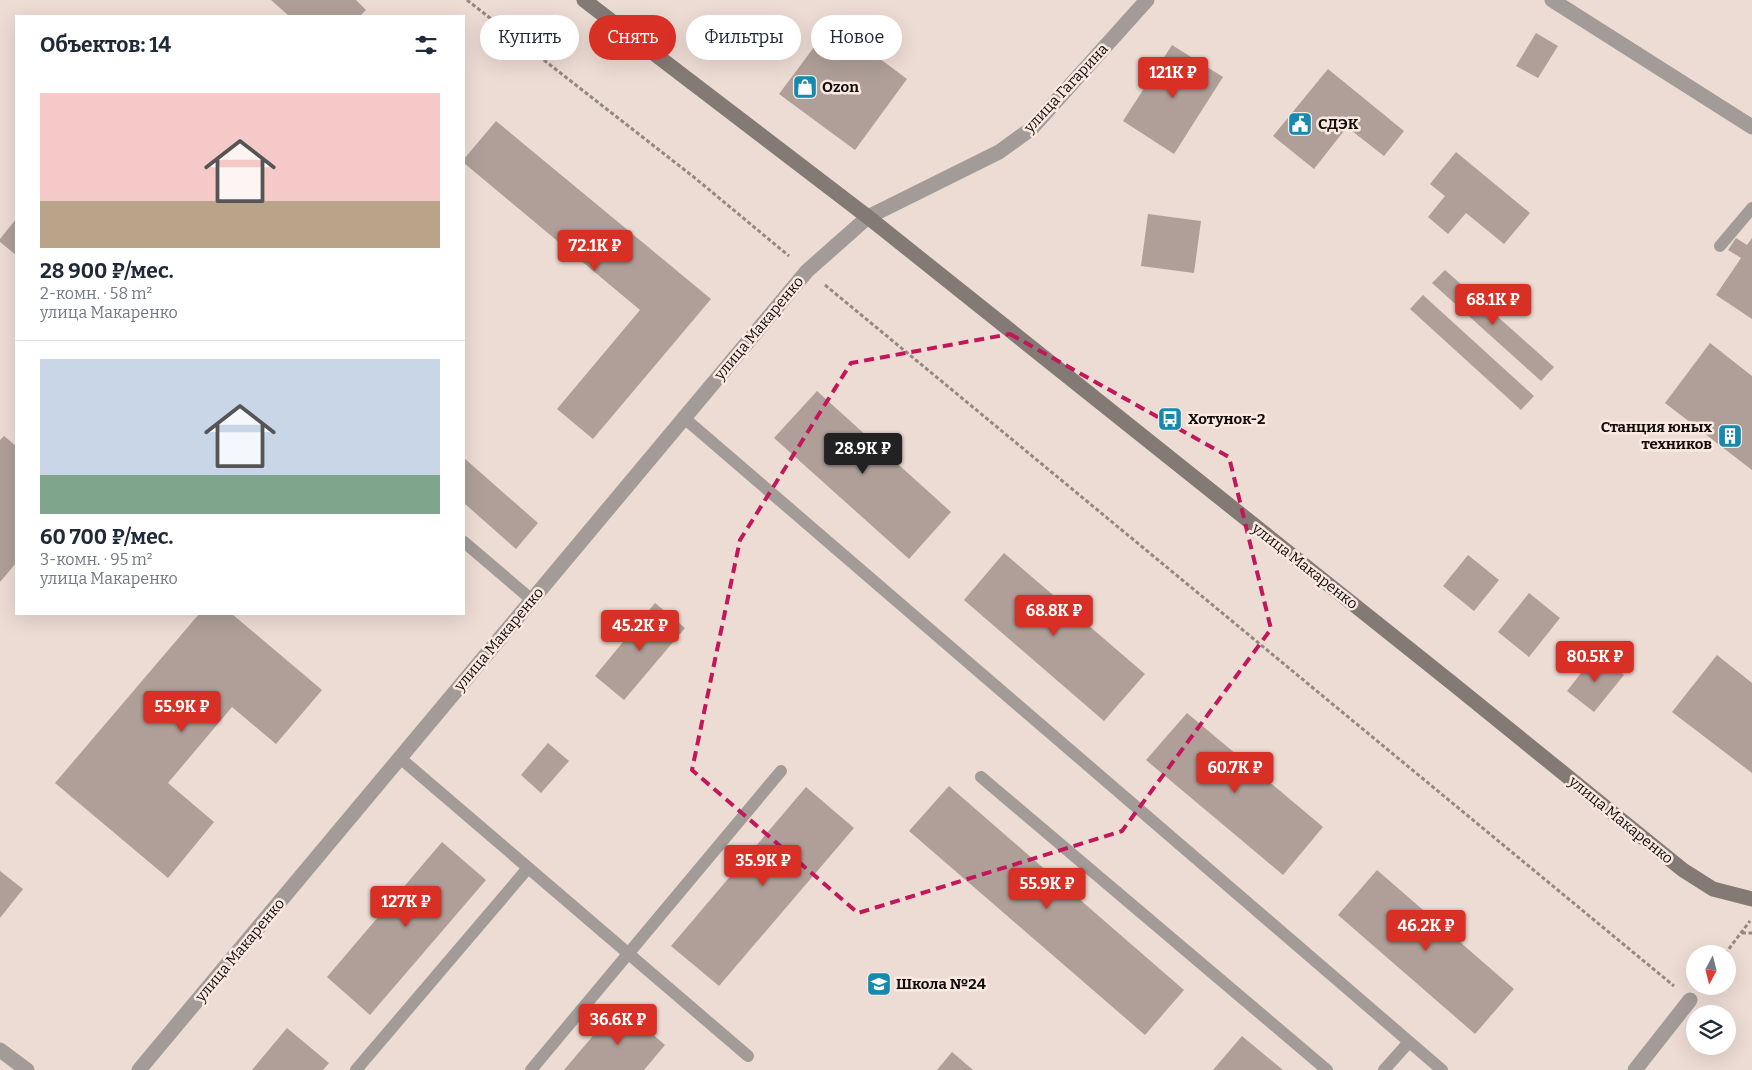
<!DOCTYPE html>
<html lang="ru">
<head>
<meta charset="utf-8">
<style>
  :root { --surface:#fff; --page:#f2f2f3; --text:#1f2937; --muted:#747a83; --line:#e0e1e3; --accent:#d93025 }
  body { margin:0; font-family:Bitter,serif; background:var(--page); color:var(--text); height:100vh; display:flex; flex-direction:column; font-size:19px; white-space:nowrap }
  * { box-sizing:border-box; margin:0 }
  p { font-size:16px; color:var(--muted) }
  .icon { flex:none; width:28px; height:28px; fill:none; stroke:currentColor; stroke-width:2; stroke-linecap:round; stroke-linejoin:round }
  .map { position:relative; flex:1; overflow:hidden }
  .panel { position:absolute; left:15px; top:15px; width:450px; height:600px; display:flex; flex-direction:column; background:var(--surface); border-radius:0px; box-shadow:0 5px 20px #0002 }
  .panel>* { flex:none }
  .hud { position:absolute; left:480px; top:15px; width:475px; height:45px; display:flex; gap:10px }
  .needle { width:32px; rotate:187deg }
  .controls { position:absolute; left:1686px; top:945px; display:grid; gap:10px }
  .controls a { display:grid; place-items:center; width:50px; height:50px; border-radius:50%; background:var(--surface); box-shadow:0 5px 20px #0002; font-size:25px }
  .price { position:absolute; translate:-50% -42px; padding:0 11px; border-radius:5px; background:var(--accent); color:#fff; font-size:16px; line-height:32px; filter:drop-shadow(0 1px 2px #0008) }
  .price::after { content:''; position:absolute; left:50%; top:30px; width:15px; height:11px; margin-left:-8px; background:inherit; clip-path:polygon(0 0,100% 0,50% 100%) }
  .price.on { background:#222; color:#fff }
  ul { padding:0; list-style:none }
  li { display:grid; align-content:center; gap:10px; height:265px; padding:0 25px }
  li+li { border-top:1px solid var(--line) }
  li span { display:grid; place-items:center; height:155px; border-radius:0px; color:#555 }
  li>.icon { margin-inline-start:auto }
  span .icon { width:90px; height:90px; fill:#fffc; stroke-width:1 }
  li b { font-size:21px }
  h2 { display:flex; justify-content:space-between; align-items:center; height:60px; padding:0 25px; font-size:21px }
  .pill { padding:0 18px; border-radius:22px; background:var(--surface); box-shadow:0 5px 20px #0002; font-size:18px; line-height:45px }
  .pill.on { background:var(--accent); color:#fff }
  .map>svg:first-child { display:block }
  .building { fill:#af9f98 }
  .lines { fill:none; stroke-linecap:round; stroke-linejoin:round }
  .path { stroke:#948882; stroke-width:3; stroke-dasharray:4 2.5; stroke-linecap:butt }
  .service { stroke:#a29b98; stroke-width:12 }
  .minor { stroke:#a29b98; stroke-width:15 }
  .secondary { stroke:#847a75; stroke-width:15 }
  .marked { fill:none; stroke:#c2185b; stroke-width:4; stroke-dasharray:10 6; stroke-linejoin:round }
  .labels { text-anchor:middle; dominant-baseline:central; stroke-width:5; stroke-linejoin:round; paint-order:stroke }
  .poi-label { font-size:15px; font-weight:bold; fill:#120d0a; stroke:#fae9e1; text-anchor:start }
  .street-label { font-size:15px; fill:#120d0a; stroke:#fae9e1 }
</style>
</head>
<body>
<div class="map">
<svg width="1752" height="1070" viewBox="0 0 1752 1070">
  <rect width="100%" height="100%" fill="#eddcd4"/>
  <g class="building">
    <path d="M 271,0 L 356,0 L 366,10 L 360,16 L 289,16 Z"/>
    <path d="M 832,23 L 907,79 L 855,150 L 779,94 Z"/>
    <path d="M 1536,33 L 1558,46 L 1538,78 L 1516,66 Z"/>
    <path d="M 1172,45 L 1223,77 L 1174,154 L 1123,121 Z"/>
    <path d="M 1328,69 L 1404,131 L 1384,156 L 1347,127 L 1314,169 L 1273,136 Z"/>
    <path d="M 496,121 L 711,299 L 593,439 L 557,409 L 640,310 L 464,163 L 464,159 Z"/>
    <path d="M 1456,152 L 1530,213 L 1504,244 L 1466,213 L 1448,234 L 1428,217 L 1445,196 L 1430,184 Z"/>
    <path d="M 1148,214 L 1201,221 L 1194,273 L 1141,266 Z"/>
    <path d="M 16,219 L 16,255 L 0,242 L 0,239 Z"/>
    <path d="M 1736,238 L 1747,245 L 1752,238 L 1752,319 L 1716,295 L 1741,258 L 1728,250 Z"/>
    <path d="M 1445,270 L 1554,367 L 1541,381 L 1432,283 Z"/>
    <path d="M 1423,295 L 1534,396 L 1521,410 L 1410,309 Z"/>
    <path d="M 1710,343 L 1752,376 L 1752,470 L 1665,403 Z"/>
    <path d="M 817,391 L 951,512 L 909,559 L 774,438 Z"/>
    <path d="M 4,436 L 16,446 L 16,563 L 0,582 L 0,440 Z"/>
    <path d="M 464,458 L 538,523 L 516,549 L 464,503 Z"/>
    <path d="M 1004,553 L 1145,674 L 1104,721 L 964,600 Z"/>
    <path d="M 1468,555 L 1499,580 L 1474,611 L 1443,586 Z"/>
    <path d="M 1529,593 L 1560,618 L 1529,657 L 1498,632 Z"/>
    <path d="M 655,603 L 685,628 L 624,700 L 595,676 Z"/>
    <path d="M 199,614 L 232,614 L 322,690 L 276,744 L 232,707 L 168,783 L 214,822 L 168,878 L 55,783 Z"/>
    <path d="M 1596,654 L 1624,675 L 1594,712 L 1567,691 Z"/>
    <path d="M 1717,655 L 1752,683 L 1752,773 L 1672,712 Z"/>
    <path d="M 1187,713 L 1323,827 L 1283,875 L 1146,760 Z"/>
    <path d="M 548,743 L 569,761 L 541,793 L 521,775 Z"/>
    <path d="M 949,786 L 1184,990 L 1145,1035 L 909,831 Z"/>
    <path d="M 806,787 L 854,828 L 719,986 L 671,946 Z"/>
    <path d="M 442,842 L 486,880 L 370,1015 L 327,977 Z"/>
    <path d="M 1377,870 L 1514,989 L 1475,1034 L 1338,915 Z"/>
    <path d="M 0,871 L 23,889 L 0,918 Z"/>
    <path d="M 619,1005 L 665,1045 L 644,1070 L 564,1070 Z"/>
    <path d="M 287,1028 L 329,1063 L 323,1070 L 252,1070 Z"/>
    <path d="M 1242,1036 L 1283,1070 L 1213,1070 Z"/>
    <path d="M 952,1052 L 973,1070 L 937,1070 Z"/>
  </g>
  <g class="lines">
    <g class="path">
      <path d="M 467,0 L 695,178 L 789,256"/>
      <path d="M 825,285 L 1674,986"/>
      <path d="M 1742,933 L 1752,933"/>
      <path d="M 1725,954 L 1750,921"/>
    </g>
    <g class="service">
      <path d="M 1720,246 L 1752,208"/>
      <path d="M 683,417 L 1442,1070"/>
      <path d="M 464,542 L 532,600"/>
      <path d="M 400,758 L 748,1056"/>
      <path d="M 981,777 L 1327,1070"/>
      <path d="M 356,1070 L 528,868"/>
      <path d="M 531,1070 L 781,771"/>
      <path d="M 1384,1070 L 1409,1042"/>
    </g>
    <g class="minor">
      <path d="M 1552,0 L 1752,127"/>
      <path d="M 0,1050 L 27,1070"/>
      <path d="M 139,1070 L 807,271 L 868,217 L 999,152 L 1031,129 L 1147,0"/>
      <path d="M 1635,1070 L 1690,1000"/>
    </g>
    <path class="secondary" d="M 584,0 L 868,217 L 1452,683 L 1683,870 L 1713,889 L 1752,899"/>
  </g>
  <path class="marked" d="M 1010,334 L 1229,457 L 1271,629 L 1122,831 L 858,913 L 692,770 L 740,540 L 851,363 Z"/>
  <defs>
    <symbol id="shop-square" viewBox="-11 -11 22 22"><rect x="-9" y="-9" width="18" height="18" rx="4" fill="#1589ae" stroke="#fae9e1"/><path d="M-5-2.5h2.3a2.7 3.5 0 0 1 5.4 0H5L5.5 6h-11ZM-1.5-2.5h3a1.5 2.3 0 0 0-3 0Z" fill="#fff"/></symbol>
    <symbol id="civic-square" viewBox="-11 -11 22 22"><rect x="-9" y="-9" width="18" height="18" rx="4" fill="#1589ae" stroke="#fae9e1"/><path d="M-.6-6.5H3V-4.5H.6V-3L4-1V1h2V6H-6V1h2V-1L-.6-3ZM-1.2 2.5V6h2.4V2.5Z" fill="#fff"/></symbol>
    <symbol id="bus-square" viewBox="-11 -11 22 22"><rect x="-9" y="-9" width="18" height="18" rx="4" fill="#1589ae" stroke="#fae9e1"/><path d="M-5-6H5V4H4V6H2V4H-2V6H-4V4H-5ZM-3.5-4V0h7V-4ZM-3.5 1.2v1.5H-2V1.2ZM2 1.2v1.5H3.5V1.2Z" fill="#fff"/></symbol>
    <symbol id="building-square" viewBox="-11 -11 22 22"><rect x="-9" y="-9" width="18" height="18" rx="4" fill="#1589ae" stroke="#fae9e1"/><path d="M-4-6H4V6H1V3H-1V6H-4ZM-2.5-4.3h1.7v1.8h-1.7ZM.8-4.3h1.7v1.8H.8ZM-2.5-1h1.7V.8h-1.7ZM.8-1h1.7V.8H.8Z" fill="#fff"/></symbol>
    <symbol id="school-square" viewBox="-11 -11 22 22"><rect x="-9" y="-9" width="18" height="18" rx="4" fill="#1589ae" stroke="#fae9e1"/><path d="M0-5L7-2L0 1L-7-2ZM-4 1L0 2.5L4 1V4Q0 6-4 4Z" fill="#fff"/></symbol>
  </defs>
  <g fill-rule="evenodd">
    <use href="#shop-square" x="791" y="73" width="28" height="28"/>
    <use href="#civic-square" x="1286" y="110" width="28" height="28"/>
    <use href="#bus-square" x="1156" y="405" width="28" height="28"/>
    <use href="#building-square" x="1716" y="422" width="28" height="28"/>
    <use href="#school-square" x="865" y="970" width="28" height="28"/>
  </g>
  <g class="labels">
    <g class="poi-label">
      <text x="822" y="87">Ozon</text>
      <text x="1318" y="124">СДЭК</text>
      <text x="1188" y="419">Хотунок-2</text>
      <text x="1712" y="427" text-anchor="end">Станция юных<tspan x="1712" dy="17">техников</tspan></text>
      <text x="896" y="984">Школа №24</text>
    </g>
    <g class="street-label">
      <text transform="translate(1066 88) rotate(-47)">улица Гагарина</text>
      <text transform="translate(759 328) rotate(-50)">улица Макаренко</text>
      <text transform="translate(1305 566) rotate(38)">улица Макаренко</text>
      <text transform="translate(499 639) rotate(-50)">улица Макаренко</text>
      <text transform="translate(1621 820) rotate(39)">улица Макаренко</text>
      <text transform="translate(240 950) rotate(-50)">улица Макаренко</text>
    </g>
  </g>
</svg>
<div class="controls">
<a><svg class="needle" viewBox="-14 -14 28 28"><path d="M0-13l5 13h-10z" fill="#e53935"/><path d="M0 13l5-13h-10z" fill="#747a83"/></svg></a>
<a><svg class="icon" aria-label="layers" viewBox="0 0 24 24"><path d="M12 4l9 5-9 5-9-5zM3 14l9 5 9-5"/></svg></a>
</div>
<b class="price" style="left:1173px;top:99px">121K ₽</b>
<b class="price" style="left:595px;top:272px">72.1K ₽</b>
<b class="price" style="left:1493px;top:326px">68.1K ₽</b>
<b class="price on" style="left:863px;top:475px">28.9K ₽</b>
<b class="price" style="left:1054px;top:637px">68.8K ₽</b>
<b class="price" style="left:640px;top:652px">45.2K ₽</b>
<b class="price" style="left:1595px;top:683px">80.5K ₽</b>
<b class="price" style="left:182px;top:733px">55.9K ₽</b>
<b class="price" style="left:1235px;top:794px">60.7K ₽</b>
<b class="price" style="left:763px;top:887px">35.9K ₽</b>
<b class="price" style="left:1047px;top:910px">55.9K ₽</b>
<b class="price" style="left:406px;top:928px">127K ₽</b>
<b class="price" style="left:1426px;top:952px">46.2K ₽</b>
<b class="price" style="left:618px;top:1046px">36.6K ₽</b>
<div class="hud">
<a class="pill">Купить</a>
<a class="pill on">Снять</a>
<a class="pill">Фильтры</a>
<a class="pill">Новое</a>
</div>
<section class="panel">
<h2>Объектов: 14<svg class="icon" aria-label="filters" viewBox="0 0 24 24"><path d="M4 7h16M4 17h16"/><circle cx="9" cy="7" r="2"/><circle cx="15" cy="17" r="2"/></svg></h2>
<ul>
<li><span style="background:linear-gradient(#f6c9c9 70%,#b9a48a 0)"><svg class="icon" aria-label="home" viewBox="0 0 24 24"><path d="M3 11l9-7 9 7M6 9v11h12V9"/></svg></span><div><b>28 900 ₽/мес.</b><p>2-комн. · 58 m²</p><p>улица Макаренко</p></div></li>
<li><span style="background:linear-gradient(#c9d6e8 75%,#7fa58c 0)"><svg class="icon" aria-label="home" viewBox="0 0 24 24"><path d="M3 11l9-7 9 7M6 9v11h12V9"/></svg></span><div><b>60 700 ₽/мес.</b><p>3-комн. · 95 m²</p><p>улица Макаренко</p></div></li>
</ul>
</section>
</div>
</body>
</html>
